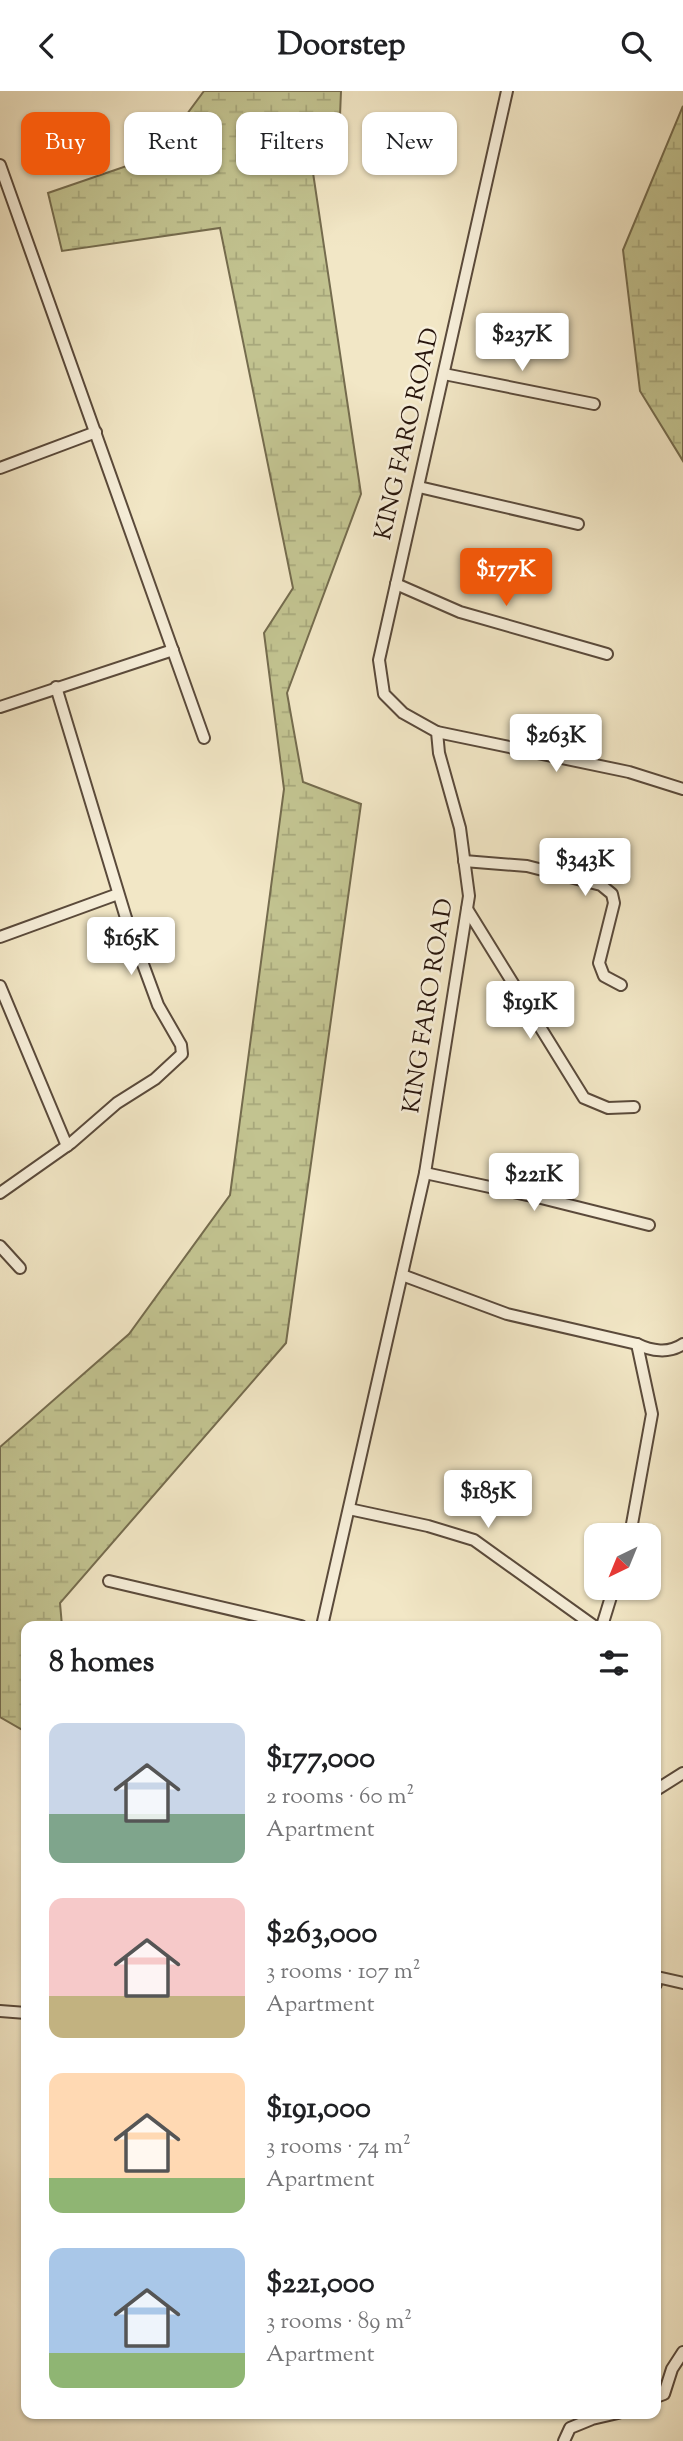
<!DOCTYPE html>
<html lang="en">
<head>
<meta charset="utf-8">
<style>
  :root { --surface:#fff; --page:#f2f2f2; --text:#202124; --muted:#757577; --accent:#ea580c }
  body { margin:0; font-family:"Sorts Mill Goudy",serif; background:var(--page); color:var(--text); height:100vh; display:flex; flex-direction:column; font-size:26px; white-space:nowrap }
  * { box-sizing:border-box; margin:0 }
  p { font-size:23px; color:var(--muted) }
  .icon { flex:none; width:38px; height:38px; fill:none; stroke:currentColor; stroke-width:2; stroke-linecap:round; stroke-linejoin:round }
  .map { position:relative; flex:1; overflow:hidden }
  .side { position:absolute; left:21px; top:1530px; width:640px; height:798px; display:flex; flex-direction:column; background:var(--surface); border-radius:14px; box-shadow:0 2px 5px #0004 }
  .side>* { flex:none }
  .top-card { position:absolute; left:21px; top:21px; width:642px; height:63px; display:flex; gap:14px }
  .needle { width:46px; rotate:223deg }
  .tools { position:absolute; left:584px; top:1432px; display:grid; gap:14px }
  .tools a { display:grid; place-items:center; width:77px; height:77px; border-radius:14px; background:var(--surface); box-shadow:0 2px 5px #0004; font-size:35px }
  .price { position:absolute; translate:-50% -60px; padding:0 16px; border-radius:7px; background:#fff; color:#222; font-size:23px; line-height:46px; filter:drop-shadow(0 2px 4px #0008) }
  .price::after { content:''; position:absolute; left:50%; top:42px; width:21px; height:16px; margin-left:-10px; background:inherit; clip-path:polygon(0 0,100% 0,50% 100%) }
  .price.active { background:var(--accent); color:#fff }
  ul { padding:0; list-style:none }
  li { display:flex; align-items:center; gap:21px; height:175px; padding:0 28px }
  li span { display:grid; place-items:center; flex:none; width:196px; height:140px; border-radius:14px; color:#555 }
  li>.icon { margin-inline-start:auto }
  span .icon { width:84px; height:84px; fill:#fffc; stroke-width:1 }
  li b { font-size:30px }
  h2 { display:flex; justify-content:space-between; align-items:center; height:84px; padding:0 28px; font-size:30px }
  .chip { padding:0 24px; border-radius:14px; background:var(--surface); box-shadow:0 2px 5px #0004; font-size:24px; line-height:63px }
  .chip.active { background:var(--accent); color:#fff }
  header { display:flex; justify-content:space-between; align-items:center; height:91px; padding:0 28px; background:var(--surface); font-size:32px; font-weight:700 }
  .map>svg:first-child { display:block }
  .wetland { fill:url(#wetland-marsh); stroke:#756c4e; stroke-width:2 }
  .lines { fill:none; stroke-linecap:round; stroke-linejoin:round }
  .minor-casing { stroke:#5a4a3b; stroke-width:14 }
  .minor { stroke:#f7efda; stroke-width:10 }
  .labels { text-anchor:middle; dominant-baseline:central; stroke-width:5; stroke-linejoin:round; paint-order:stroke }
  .street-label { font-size:24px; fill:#28160d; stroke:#f7efda }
</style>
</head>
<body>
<header><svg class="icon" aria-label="back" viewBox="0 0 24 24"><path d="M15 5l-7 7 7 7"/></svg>Doorstep<svg class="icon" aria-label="search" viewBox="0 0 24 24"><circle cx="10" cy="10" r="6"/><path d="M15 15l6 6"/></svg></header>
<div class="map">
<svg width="683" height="2350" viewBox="0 0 683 2350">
  <defs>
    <pattern id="wetland-marsh" width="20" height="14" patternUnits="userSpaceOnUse" patternTransform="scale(1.75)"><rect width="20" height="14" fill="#c2c390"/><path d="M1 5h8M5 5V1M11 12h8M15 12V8" fill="none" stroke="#a7a77b"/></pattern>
  </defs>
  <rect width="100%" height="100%" fill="#f2e7c6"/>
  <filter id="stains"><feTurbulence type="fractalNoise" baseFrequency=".00286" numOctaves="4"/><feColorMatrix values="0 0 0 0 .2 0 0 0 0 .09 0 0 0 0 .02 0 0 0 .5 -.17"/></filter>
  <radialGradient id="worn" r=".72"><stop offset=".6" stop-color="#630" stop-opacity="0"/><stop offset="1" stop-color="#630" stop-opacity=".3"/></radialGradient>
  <g class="wetland">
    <path d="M 204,0 L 341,0 L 339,50 L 312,75 L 361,403 L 287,602 L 303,691 L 361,713 L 286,1252 L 60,1512 L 62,1535 L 26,1535 L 26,1641 L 0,1626 L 0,1356 L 129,1243 L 230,1104 L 284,698 L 264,542 L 293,497 L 220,137 L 62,160 L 48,102 L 156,65 Z"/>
    <path d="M 683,15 L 683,370 L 640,300 L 623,159 Z"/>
  </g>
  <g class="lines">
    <defs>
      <g id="minor">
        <path d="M 0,74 L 204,647"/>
        <path d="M 444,283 L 594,313"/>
        <path d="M 0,377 L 96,341"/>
        <path d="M 419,396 L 578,433"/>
        <path d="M 396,493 L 460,521 L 607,563"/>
        <path d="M 0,616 L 173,559"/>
        <path d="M 437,641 L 629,681 L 683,698"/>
        <path d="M 464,770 L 527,775 L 601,794 L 612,803 L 614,812 L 599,872 L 604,885 L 621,894"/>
        <path d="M 467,818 L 584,1007 L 608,1017 L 634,1016"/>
        <path d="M 0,846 L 118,803"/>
        <path d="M 0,895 L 67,1055"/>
        <path d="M 425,1082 L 541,1107 L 649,1134"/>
        <path d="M 0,1102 L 71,1052 L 117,1012 L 155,988 L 182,963 L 181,954 L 158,914 L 126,827 L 56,596"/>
        <path d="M 0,1155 L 20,1177"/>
        <path d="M 402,1184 L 507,1223 L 637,1253 C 651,1260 669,1263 683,1253"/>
        <path d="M 349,1418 L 428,1435 L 474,1449 L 594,1535"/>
        <path d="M 630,1444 L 652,1323 L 637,1253"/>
        <path d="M 109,1490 L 301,1535"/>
        <path d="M 322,1535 L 425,1082 L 469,805 L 460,737 L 439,662 L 437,641 L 403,622 L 384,603 L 379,569 L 507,0"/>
        <path d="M 602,1535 L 614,1496"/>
        <path d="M 656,1699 L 683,1682"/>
        <path d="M 656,1893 L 657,1886 L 683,1892"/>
        <path d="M 0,1920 L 26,1922"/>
        <path d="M 656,2306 L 664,2303 L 672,2278 L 683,2261"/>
        <path d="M 564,2350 L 570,2337 L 592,2328 L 618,2322"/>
      </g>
    </defs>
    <use href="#minor" class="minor-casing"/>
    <use href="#minor" class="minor"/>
  </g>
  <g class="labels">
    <g class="street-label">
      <text transform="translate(408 343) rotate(-77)">KING FARO ROAD</text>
      <text transform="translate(429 915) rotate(-81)">KING FARO ROAD</text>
    </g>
  </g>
  <rect width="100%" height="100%" filter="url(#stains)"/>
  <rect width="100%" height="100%" fill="url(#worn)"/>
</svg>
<div class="tools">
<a><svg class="needle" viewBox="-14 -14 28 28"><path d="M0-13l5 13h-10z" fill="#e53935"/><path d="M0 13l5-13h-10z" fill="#757577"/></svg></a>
</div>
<b class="price" style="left:522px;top:282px">$237K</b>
<b class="price active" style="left:506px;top:517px">$177K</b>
<b class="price" style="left:556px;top:683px">$263K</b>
<b class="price" style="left:585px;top:807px">$343K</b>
<b class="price" style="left:131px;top:886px">$165K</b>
<b class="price" style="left:530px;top:950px">$191K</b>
<b class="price" style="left:534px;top:1122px">$221K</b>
<b class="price" style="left:488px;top:1439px">$185K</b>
<div class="top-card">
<a class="chip active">Buy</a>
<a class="chip">Rent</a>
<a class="chip">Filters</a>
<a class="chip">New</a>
</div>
<section class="side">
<h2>8 homes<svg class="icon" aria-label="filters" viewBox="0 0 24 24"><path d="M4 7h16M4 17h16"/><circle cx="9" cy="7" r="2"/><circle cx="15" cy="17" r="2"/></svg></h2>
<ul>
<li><span style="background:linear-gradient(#c9d6e8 65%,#7fa58c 0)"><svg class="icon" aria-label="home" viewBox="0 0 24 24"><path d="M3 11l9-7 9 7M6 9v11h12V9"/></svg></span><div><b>$177,000</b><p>2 rooms · 60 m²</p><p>Apartment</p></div></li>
<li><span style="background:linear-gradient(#f6c9c9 70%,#c2b280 0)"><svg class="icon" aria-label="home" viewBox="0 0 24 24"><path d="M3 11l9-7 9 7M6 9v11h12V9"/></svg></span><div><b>$263,000</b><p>3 rooms · 107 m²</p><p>Apartment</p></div></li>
<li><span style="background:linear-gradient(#ffd9b3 75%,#8fb573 0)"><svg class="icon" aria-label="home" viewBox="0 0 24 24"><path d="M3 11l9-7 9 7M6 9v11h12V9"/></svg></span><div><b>$191,000</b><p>3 rooms · 74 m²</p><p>Apartment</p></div></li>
<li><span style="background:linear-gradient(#a9c7e8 75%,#8fb573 0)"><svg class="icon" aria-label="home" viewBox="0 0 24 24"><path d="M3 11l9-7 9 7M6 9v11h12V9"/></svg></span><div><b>$221,000</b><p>3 rooms · 89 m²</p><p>Apartment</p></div></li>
</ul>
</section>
</div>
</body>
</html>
